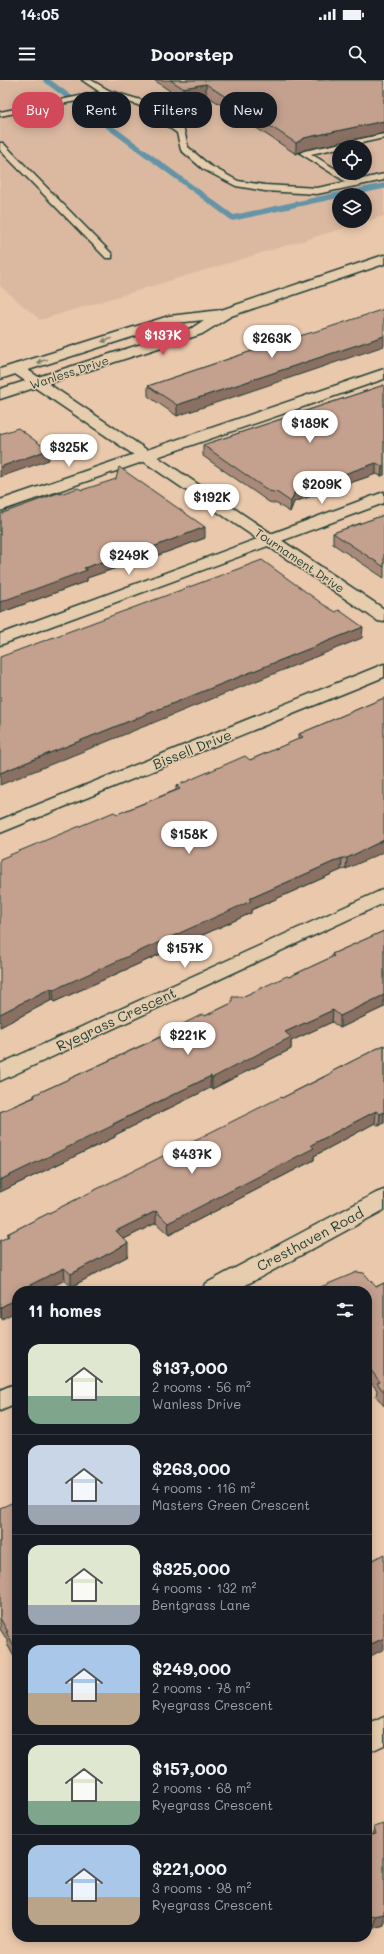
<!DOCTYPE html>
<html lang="en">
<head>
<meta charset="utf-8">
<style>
  :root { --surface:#171b24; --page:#242831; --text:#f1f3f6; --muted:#9ea1a6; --line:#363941; --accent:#d1495b }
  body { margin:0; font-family:Mali,sans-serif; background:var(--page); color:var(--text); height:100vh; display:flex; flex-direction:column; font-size:15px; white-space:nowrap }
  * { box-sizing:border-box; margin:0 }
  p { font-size:13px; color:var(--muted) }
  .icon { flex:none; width:22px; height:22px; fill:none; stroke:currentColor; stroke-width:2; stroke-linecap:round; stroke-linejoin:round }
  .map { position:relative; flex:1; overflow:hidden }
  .side { position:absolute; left:12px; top:1206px; width:360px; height:656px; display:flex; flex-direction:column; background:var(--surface); border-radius:16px; box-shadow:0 2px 10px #0003 }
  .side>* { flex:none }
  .banner { position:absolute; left:12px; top:12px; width:360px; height:36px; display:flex; gap:8px }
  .controls { position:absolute; left:332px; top:60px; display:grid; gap:8px }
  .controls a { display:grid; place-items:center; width:40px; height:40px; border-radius:50%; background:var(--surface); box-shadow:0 2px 10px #0003; font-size:20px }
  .price { position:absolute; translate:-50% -34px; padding:0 9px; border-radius:14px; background:#fff; color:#222; font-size:13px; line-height:26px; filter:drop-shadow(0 1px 2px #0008) }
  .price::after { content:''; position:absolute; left:50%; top:24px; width:12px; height:9px; margin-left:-6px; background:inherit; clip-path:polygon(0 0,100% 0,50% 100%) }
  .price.on { background:var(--accent); color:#fff }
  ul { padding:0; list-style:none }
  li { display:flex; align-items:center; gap:12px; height:100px; padding:0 16px }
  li+li { border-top:1px solid var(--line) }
  li span { display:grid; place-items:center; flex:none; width:112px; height:80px; border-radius:12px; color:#555 }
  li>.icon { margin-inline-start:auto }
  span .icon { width:48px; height:48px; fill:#fffc; stroke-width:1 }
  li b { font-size:17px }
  h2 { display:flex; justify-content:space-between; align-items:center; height:48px; padding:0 16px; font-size:17px }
  .pill { padding:0 14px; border-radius:16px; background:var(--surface); box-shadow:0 2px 10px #0003; font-size:14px; line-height:36px }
  .pill.on { background:var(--accent); color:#fff }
  .status { display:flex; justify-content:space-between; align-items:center; height:28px; padding:0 20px; background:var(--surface); direction:ltr }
  .status svg { height:11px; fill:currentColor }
  header { display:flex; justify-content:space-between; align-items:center; height:52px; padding:0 16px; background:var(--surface); font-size:18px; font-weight:700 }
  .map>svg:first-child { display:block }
  .built { fill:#dbb9a1; fill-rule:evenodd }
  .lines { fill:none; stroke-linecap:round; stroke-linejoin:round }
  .stream { stroke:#6594a7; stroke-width:5.5 }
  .service-casing { stroke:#1f3d34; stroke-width:3 }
  .minor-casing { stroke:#1f3d34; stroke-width:3 }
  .tertiary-casing { stroke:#1f3d34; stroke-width:3 }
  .secondary-casing { stroke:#1f3d34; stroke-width:3 }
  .service { fill:#e6cdae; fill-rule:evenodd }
  .minor { fill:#e6cdae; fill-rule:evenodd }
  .tertiary { fill:#e6cdae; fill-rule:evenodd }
  .secondary { fill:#e6cdae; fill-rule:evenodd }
  .wall { fill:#a98a7a; stroke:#1f3d34 }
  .shaded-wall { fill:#897063; stroke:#1f3d34 }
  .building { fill:#c4a08e; stroke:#1f3d34 }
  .oneway { fill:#797e6b }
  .labels { text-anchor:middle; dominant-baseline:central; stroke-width:3; stroke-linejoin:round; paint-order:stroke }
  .far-street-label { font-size:12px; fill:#1f3d34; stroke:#e6cdae }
  .street-label { font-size:14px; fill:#1f3d34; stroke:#e6cdae }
</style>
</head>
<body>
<div class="status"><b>14:05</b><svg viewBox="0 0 49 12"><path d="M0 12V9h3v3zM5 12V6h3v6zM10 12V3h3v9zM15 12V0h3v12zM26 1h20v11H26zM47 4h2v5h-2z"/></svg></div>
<header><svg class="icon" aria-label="menu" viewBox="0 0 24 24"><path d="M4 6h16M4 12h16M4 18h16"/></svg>Doorstep<svg class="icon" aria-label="search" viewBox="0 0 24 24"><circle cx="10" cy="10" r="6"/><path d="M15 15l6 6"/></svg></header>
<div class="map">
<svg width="384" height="1874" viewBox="0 0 384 1874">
  <rect width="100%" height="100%" fill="#eac8ac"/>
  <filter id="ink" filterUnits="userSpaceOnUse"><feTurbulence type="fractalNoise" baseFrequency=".025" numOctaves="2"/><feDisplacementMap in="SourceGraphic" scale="8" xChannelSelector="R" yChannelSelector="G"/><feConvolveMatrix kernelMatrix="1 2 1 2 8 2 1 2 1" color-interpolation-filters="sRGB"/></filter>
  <g filter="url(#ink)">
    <path class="built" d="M 0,0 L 384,0 L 384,136 L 40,240 L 0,206 ZM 339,67 L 365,67 L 365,93 L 339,93 ZM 339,115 L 365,115 L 365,141 L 339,141 Z"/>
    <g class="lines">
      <g class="stream">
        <path d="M 46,0 L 233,138 L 339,115"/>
        <path d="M 341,115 L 384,106"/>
      </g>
      <defs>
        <g id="service">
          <path d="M 82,0 L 91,0 L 110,11 L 144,21 L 184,50 L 188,67 L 209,85 L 238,101 L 265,105 L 317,108 L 346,102 L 300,73 L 304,71 L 384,54 L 384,58 L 311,74 L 339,91 L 339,93 L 342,93 L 354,101 L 384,94 L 384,100 L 317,114 L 265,111 L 236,106 L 203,89 L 181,70 L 177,53 L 138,25 L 107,15 L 0,36 L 0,32 L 100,12 Z"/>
          <path d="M 0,63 L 3,63 L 112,174 L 112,178 L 106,178 L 0,70 Z"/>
        </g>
        <g id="minor">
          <path d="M 384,289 L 384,299 L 0,431 L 0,420 Z"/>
          <path d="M 384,412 L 384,423 L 0,565 L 0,554 Z"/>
          <path d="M 384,584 L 384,597 L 0,753 L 0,740 Z"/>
          <path d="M 384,809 L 384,823 L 0,1001 L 0,984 Z"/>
          <path d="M 384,1637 L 384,1665 L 367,1673 L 367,1645 Z"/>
        </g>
        <g id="tertiary">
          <path d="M 17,284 L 22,286 L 384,529 L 384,542 L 378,541 L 12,292 L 9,289 L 12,286 Z"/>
          <path d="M 384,1110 L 384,1130 L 235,1211 L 202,1211 L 205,1204 L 376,1113 Z"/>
          <path d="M 17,1303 L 17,1324 L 0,1331 L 0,1310 Z"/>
        </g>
        <path id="secondary" d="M 384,175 L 384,184 L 231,236 L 202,254 L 0,319 L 0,309 L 192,248 L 204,240 L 176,243 L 0,299 L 0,289 L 169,236 L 221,230 Z"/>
      </defs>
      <use href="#service" class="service-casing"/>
      <use href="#minor" class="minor-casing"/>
      <use href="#tertiary" class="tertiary-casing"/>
      <use href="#secondary" class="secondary-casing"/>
      <use href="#service" class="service"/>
      <use href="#minor" class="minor"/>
      <use href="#tertiary" class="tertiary"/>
      <use href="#secondary" class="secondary"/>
    </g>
    <g class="wall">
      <path d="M 154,0 L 384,0 L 384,53 L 304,70 L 296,74 L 206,15 L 183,20 Z"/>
      <path d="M 285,260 L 177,336 L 148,316 L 148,306 Z"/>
      <path d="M 384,305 L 384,395 L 381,396 L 376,394 L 294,422 L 290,432 L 277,424 L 269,422 L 203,376 L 203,365 Z"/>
      <path d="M 82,410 L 205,458 L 145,480 L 142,479 L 87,498 L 87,501 L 0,533 L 0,434 L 60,414 Z"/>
      <path d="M 384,435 L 384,498 L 333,464 L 333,453 Z"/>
      <path d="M 384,618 L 346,789 L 341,790 L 251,830 L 251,833 L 227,844 L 54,922 L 52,920 L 0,947 L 117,734 L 176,710 L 176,706 L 250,680 L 299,659 L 299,654 Z"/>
      <path d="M 384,851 L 384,927 L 340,948 L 332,942 L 291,961 L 291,969 L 212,1009 L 210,1008 L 115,1055 L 115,1057 L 0,1112 L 0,1032 L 34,1017 L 34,1015 L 173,951 L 173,949 L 205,936 L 232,923 L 242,917 L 289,897 L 332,877 L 332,874 Z"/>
      <path d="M 384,965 L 384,1043 L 379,1046 L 375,1043 L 314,1076 L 314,1080 L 169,1155 L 156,1143 L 124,1159 L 128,1176 L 71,1207 L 65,1200 L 17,1211 L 2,1239 L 0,1237 L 0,1161 L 7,1157 L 7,1154 L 282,1018 L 331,993 L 331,992 Z"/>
      <path d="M 384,1203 L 384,1326 L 376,1316 L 377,1310 L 367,1298 L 367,1211 Z"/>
      <path d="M 17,1427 L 17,1582 L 7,1564 L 7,1560 L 0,1549 L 0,1428 Z"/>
      <path d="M 384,1744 L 384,1845 L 374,1848 L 367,1849 L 367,1756 L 373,1755 L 374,1747 Z"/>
    </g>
    <g class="shaded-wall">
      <path d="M 206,4 L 206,15 L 183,20 L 183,8 Z"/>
      <path d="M 384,41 L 384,53 L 304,70 L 296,74 L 296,63 L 304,58 Z"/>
      <path d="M 384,256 L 384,266 L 177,336 L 177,325 Z"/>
      <path d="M 48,370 L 49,380 L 0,397 L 0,387 Z"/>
      <path d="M 376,383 L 376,394 L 294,422 L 290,432 L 291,422 L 295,411 Z"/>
      <path d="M 384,385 L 384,395 L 381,396 L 382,386 Z"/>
      <path d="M 205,447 L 205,458 L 145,480 L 145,470 Z"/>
      <path d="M 142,468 L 142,479 L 87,498 L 87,501 L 0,533 L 0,522 L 84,488 Z"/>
      <path d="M 363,547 L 362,558 L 0,705 L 0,693 Z"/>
      <path d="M 384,760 L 384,772 L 346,789 L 347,778 Z"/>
      <path d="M 342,778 L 341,790 L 251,830 L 251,833 L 227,844 L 54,922 L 53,910 L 249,819 Z"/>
      <path d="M 51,908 L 52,920 L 0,947 L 0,934 Z"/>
      <path d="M 384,915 L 384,927 L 340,948 L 340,936 Z"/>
      <path d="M 333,930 L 332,942 L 291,961 L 291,969 L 212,1009 L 212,998 L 285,952 Z"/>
      <path d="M 211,996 L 210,1008 L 115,1055 L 115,1057 L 0,1112 L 0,1100 Z"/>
      <path d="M 376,1031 L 375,1043 L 314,1076 L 314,1080 L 169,1155 L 168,1143 L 311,1065 Z"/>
      <path d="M 384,1032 L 384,1043 L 379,1046 L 380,1034 Z"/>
      <path d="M 156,1131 L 156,1143 L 116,1163 L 116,1151 Z"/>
      <path d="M 128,1163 L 128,1176 L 71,1207 L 71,1194 Z"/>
      <path d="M 64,1188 L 65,1200 L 43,1211 L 24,1211 L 24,1208 Z"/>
      <path d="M 17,1218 L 17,1231 L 2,1239 L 1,1227 Z"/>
      <path d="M 384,1558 L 384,1569 L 367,1578 L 367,1566 Z"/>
      <path d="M 384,1834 L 384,1845 L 374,1848 L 375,1836 Z"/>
    </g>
    <g class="building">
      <path d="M 170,0 L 384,0 L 384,41 L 304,58 L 296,63 L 206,4 L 183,8 Z"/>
      <path d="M 384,229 L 384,256 L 177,325 L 148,306 L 285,260 L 324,249 Z"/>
      <path d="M 384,305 L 384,385 L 382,386 L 376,383 L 295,411 L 291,422 L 278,413 L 269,411 L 203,365 Z"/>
      <path d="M 18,348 L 48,370 L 0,387 L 0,354 Z"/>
      <path d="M 119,387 L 205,447 L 145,470 L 142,468 L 84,488 L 87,490 L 0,522 L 0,434 L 58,413 L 60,414 L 78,408 L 82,410 L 116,399 Z"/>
      <path d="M 384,435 L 384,487 L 333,453 Z"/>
      <path d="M 262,480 L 324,525 L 336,532 L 339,530 L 363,547 L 0,693 L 0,577 Z"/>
      <path d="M 384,618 L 384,760 L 347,778 L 342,778 L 249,819 L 251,821 L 53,910 L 51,908 L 0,934 L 0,779 L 114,732 L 117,734 L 180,709 L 176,706 L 245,676 L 250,680 L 303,657 L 299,654 Z"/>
      <path d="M 384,851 L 384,915 L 340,936 L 333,930 L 285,952 L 291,957 L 212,998 L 211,996 L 113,1044 L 114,1045 L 0,1100 L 0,1032 L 35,1017 L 34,1015 L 174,951 L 173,949 L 203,934 L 205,936 L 232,923 L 232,917 L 242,917 L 287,896 L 289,897 L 334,876 L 332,874 Z"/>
      <path d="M 384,965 L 384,1032 L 380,1034 L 376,1031 L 311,1065 L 314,1068 L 168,1143 L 156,1131 L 116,1151 L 128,1163 L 71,1194 L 64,1188 L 24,1208 L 27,1211 L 17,1211 L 17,1218 L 1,1227 L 0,1226 L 0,1161 L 9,1156 L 7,1154 L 281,1017 L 282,1018 L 332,993 L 331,992 Z"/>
      <path d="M 357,1192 L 364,1193 L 376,1207 L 384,1203 L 384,1312 L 377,1303 L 380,1302 L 367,1285 L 367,1211 L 311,1211 Z"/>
      <path d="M 14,1422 L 17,1427 L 17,1572 L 6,1552 L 8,1552 L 0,1538 L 0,1428 Z"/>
      <path d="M 384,1474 L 384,1558 L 367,1566 L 367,1483 Z"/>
      <path d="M 384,1744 L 384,1834 L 375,1836 L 367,1838 L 367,1756 L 376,1754 L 374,1747 Z"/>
    </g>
    <defs><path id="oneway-solid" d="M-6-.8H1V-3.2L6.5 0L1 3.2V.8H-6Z"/></defs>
    <g class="oneway">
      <use href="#oneway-solid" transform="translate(107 260) rotate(163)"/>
      <use href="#oneway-solid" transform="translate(42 281) rotate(163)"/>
    </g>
  </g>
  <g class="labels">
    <g class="far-street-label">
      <text transform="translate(69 292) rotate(-18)">Wanless Drive</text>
      <text transform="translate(300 480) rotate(34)">Tournament Drive</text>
    </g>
    <g class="street-label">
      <text transform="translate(192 669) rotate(-22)">Bissell Drive</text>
      <text transform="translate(116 939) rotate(-25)">Ryegrass Crescent</text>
      <text transform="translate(310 1159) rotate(-28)">Cresthaven Road</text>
    </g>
  </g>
</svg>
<div class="controls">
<a><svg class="icon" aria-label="locate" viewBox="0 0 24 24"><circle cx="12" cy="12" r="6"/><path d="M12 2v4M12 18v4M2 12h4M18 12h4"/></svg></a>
<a><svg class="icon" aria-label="layers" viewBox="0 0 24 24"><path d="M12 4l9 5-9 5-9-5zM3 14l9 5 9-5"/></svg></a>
</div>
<b class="price on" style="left:163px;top:276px">$137K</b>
<b class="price" style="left:272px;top:279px">$263K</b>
<b class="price" style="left:310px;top:364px">$189K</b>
<b class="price" style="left:69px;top:388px">$325K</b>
<b class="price" style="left:322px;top:425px">$209K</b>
<b class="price" style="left:212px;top:438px">$192K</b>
<b class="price" style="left:129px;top:496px">$249K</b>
<b class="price" style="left:189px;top:775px">$158K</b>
<b class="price" style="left:185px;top:889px">$157K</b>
<b class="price" style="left:188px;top:976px">$221K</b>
<b class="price" style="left:192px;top:1095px">$437K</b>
<div class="banner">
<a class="pill on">Buy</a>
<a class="pill">Rent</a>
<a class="pill">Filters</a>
<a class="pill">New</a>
</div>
<section class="side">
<h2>11 homes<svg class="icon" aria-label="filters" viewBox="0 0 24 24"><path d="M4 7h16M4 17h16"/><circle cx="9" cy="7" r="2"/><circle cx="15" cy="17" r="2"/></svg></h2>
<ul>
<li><span style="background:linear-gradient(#dfe7d0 65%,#7fa58c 0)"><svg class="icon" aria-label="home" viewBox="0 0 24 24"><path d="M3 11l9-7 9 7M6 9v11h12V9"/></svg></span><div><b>$137,000</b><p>2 rooms · 56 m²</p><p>Wanless Drive</p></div></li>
<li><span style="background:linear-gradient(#c9d6e8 75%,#9aa5b1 0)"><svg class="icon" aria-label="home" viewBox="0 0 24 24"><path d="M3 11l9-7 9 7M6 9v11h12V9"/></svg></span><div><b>$263,000</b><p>4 rooms · 116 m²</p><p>Masters Green Crescent</p></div></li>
<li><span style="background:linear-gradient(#dfe7d0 75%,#9aa5b1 0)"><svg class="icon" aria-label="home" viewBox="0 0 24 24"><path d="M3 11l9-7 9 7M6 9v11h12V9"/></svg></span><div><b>$325,000</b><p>4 rooms · 132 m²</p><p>Bentgrass Lane</p></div></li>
<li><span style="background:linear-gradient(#a9c7e8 60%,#b9a48a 0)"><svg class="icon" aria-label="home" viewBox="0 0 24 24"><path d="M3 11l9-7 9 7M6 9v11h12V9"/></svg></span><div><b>$249,000</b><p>2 rooms · 78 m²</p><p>Ryegrass Crescent</p></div></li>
<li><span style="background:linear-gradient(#dfe7d0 70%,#7fa58c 0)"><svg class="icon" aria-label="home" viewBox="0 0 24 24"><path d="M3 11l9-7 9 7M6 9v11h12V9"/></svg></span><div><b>$157,000</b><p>2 rooms · 68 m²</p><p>Ryegrass Crescent</p></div></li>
<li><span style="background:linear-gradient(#a9c7e8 65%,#b9a48a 0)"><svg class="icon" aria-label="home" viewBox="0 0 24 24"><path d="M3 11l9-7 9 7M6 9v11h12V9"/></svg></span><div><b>$221,000</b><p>3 rooms · 98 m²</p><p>Ryegrass Crescent</p></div></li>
</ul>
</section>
</div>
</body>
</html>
